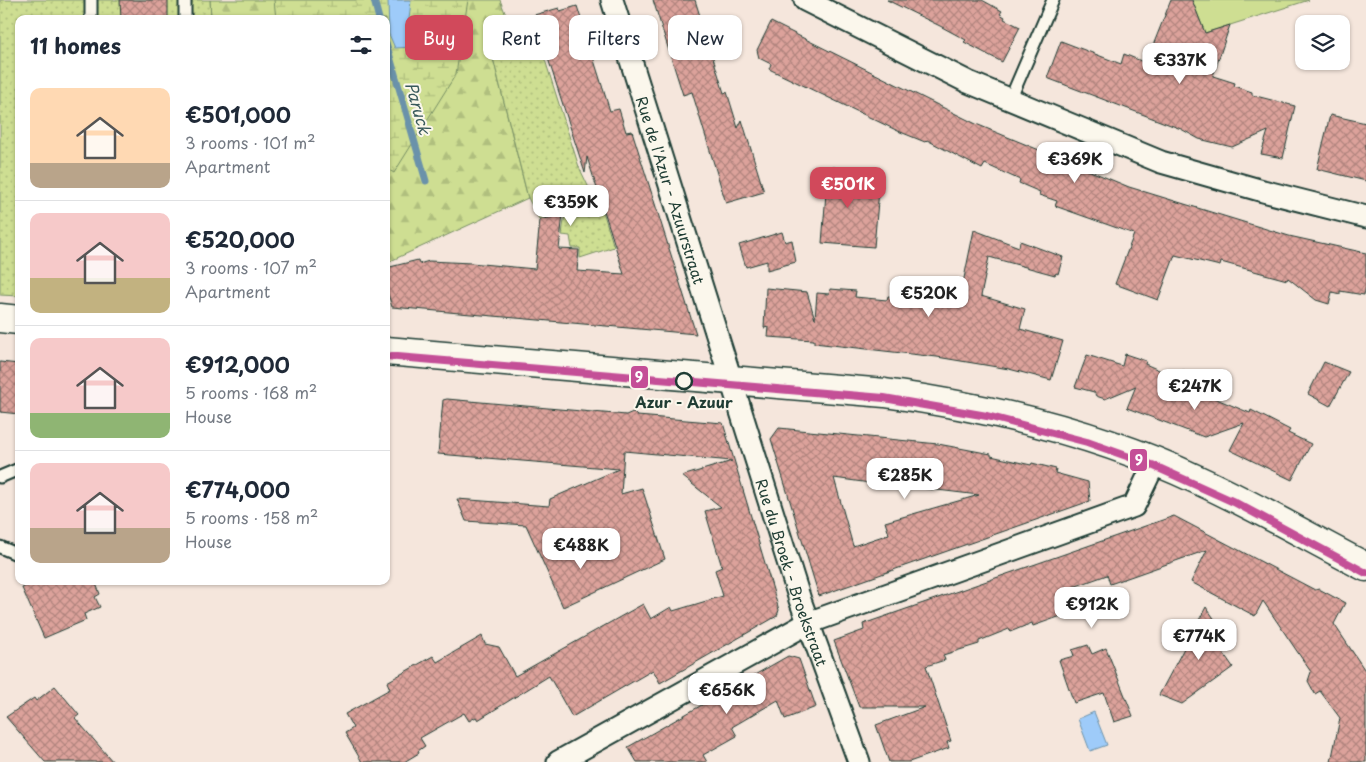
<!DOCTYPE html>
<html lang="en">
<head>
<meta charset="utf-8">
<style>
  :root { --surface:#fff; --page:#f6f6f7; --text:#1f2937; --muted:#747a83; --line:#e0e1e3; --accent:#d1495b }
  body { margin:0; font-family:"Playpen Sans",sans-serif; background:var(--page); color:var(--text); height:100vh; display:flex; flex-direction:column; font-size:19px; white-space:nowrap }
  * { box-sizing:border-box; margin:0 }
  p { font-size:16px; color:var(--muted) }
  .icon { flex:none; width:28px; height:28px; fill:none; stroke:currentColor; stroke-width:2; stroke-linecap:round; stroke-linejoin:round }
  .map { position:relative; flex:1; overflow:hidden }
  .details { position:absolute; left:15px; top:15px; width:375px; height:570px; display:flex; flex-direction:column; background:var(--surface); border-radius:10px; box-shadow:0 1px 4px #0004 }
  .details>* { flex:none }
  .top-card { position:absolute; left:405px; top:15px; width:475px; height:45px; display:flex; gap:10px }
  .controls { position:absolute; left:1295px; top:15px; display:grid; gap:10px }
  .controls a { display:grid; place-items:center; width:55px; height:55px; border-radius:10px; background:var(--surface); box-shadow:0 1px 4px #0004; font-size:25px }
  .price { position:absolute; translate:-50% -42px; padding:0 11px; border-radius:10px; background:#fff; color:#222; font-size:16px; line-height:32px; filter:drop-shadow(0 1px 2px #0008) }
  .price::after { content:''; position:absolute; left:50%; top:30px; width:15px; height:11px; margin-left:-8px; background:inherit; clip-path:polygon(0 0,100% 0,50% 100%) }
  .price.on { background:var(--accent); color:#fff }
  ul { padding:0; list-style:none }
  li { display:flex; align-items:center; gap:15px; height:125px; padding:0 15px }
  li+li { border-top:1px solid var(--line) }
  li span { display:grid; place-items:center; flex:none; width:140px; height:100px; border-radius:10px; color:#555 }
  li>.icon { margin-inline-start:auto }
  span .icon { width:60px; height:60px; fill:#fffc; stroke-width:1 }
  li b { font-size:21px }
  h2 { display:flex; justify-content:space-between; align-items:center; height:60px; padding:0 15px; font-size:21px }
  .pill { padding:0 18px; border-radius:10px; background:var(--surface); box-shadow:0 1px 4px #0004; font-size:18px; line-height:45px }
  .pill.on { background:var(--accent); color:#fff }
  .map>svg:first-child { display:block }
  .forest { fill:url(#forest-firs); stroke:#768e63 }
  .wetland { fill:url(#wetland-marsh); stroke:#768e63 }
  .park { fill:#cede92; stroke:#768e63 }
  .garden { fill:url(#garden-dots); stroke:#768e63 }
  .water { fill:#9ecbf9; stroke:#6b92aa }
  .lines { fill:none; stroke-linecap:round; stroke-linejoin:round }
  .stream { stroke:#6b92aa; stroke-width:7 }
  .building { fill:url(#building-cross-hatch); stroke:#1f3d34; fill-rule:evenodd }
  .service-casing { stroke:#1f3d34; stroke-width:15 }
  .minor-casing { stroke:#1f3d34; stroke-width:25 }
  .tertiary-casing { stroke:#1f3d34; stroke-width:31 }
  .service { stroke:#fbf7ec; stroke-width:11 }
  .minor { stroke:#fbf7ec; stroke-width:21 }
  .tertiary { stroke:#fbf7ec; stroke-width:28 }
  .tram-1-casing { stroke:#fbf7ec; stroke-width:11 }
  .tram-1 { stroke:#c44f97; stroke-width:8 }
  .stop-dot { fill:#fbf7ec; stroke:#1f3d34; stroke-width:2.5 }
  .labels { text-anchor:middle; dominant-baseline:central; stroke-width:4; stroke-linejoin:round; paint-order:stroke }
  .street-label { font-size:15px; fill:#1f3d34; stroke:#fbf7ec }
  .stop-label { font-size:15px; font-weight:bold; fill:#1f3d34; stroke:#fbf7ec }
  .water-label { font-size:16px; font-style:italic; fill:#38595b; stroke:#fbf7ec }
  .line-badge { stroke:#fbf7ec; stroke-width:2 }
  .badge-label { font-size:14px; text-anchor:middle; font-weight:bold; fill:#fff }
</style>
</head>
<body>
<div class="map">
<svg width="1366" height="762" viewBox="0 0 1366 762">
  <defs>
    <pattern id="forest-firs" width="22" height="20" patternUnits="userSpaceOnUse" patternTransform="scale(1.25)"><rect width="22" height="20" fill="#cede92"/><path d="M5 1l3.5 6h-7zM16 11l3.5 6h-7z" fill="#b0bf7e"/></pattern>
    <pattern id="wetland-marsh" width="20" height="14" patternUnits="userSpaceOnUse" patternTransform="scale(1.25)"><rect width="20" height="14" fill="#cede92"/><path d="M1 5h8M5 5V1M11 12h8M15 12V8" fill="none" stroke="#b0bf7e"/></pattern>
    <pattern id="garden-dots" width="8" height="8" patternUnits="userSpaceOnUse" patternTransform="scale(1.25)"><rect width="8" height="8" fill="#cede92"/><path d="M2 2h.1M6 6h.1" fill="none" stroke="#b0bf7e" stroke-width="1.8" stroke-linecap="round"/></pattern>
    <pattern id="building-cross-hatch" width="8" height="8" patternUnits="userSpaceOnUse" patternTransform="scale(1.25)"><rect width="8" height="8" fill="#dca29b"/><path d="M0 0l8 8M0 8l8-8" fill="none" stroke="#b2857f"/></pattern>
  </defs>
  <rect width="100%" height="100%" fill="#f5e6dc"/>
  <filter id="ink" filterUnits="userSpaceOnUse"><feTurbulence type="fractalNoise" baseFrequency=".02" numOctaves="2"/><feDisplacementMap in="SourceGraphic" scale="10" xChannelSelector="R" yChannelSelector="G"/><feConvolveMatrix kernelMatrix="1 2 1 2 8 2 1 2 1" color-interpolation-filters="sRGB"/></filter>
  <g filter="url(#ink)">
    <path class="forest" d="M 210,0 L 500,0 L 511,28 L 488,38 L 528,198 L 386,263 L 386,19 L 211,19 Z"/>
    <path class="wetland" d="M 274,0 L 468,0 L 456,74 L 394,173 L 386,168 L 386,19 L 276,19 Z"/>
    <path class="park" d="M 1192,0 L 1309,0 L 1205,33 Z"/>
    <g class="garden">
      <path d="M 0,0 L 210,0 L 211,19 L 19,19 L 19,296 L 0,295 Z"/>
      <path d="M 532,19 L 579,167 L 598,207 L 602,208 L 614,247 L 580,258 L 580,248 L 572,248 L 570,236 L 562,235 L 565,213 L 539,219 L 528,198 L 488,38 Z"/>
    </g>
    <g class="water">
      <path d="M 388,0 L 411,0 L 409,20 L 425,28 L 425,43 L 413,47 L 395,48 L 389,34 Z"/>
      <path d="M 1094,712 L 1107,745 L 1090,751 L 1078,719 Z"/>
    </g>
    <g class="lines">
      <g class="stream">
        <path d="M 374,0 L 379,19"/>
        <path d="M 386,43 L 426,181"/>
      </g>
    </g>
    <g class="building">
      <path d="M 120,0 L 168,0 L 168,19 L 121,19 Z"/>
      <path d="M 653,0 L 695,0 L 724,93 L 727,92 L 738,128 L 742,120 L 764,192 L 726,203 L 692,92 L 683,95 Z"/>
      <path d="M 887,0 L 982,0 L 1002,11 L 1000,14 L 1005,17 L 1004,19 L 1020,27 L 1002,62 L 964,42 L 966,40 L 940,26 Z"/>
      <path d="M 1171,0 L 1192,0 L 1205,33 L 1230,25 L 1213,76 L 1235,83 L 1234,86 L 1252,92 L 1252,95 L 1295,106 L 1283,158 L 1261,154 L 1268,131 L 1232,147 L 1199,139 L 1181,129 L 1047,78 L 1061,41 L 1121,64 L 1124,54 L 1146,63 Z"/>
      <path d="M 577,6 L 610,111 L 619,109 L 626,132 L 632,131 L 696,334 L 392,307 L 386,287 L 386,268 L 418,260 L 419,264 L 429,261 L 471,263 L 535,269 L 540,220 L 563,214 L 559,249 L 579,250 L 577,271 L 624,274 L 587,157 L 585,173 L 534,15 L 559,8 L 560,11 Z"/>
      <path d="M 771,22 L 976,124 L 1129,187 L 1289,236 L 1366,253 L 1366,285 L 1364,295 L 1340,291 L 1340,294 L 1332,292 L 1329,304 L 1316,300 L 1288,278 L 1287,280 L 1221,262 L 1220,266 L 1175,255 L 1158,300 L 1115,284 L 1134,234 L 1055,206 L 1057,201 L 1039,195 L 1040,192 L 1019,183 L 1020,180 L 985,164 L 982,169 L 927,140 L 925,142 L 898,131 L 769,69 L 771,64 L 759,58 L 757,50 Z"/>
      <path d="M 1330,115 L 1366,123 L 1366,181 L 1317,169 Z"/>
      <path d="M 834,167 L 872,183 L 869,192 L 879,190 L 874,247 L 822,243 L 826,193 L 822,194 L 814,172 Z"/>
      <path d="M 974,230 L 1019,247 L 1020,241 L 1063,257 L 1058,274 L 1056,273 L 1055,275 L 989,257 L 981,296 L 1025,309 L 1020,329 L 1063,341 L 1051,380 L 1009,369 L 937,357 L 814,343 L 814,340 L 768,337 L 769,327 L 764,328 L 766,288 L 807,292 L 815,319 L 817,293 L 829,294 L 830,289 L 856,291 L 855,297 L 887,300 L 888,296 L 909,299 L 917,292 L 949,297 L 951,286 L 962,288 Z"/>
      <path d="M 782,232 L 785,242 L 792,240 L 796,262 L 767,270 L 767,261 L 746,267 L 739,245 Z"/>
      <path d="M 1125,354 L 1146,361 L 1145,364 L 1180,379 L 1183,370 L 1200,377 L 1195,390 L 1250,413 L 1251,410 L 1290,430 L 1288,433 L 1311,444 L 1292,480 L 1230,450 L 1244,423 L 1204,437 L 1127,408 L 1136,386 L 1105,399 L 1096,396 L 1094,392 L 1075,387 L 1087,355 L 1122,366 Z"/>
      <path d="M 0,362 L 19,364 L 19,414 L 0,412 Z"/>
      <path d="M 1324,362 L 1349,372 L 1330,406 L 1308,394 Z"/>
      <path d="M 447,399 L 626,415 L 633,412 L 637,416 L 723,423 L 779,610 L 777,616 L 660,683 L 653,670 L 572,717 L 549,676 L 478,720 L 476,717 L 469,721 L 464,713 L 420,738 L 425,746 L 418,751 L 419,753 L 404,762 L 362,762 L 345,733 L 353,728 L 345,714 L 390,689 L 387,682 L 433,656 L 437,662 L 482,636 L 485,644 L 499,647 L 515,676 L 643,604 L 651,619 L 671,607 L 673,611 L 723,596 L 715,570 L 722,567 L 705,511 L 721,507 L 682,476 L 732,461 L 624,451 L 621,494 L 642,488 L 665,559 L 563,607 L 526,525 L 466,521 L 457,499 L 549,506 L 550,499 L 619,469 L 438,454 L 443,400 Z"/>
      <path d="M 779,428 L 938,444 L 991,454 L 991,456 L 1031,465 L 1032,463 L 1056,469 L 1055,473 L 1088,482 L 1090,501 L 819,596 L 771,439 ZM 871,476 L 913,480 L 912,487 L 979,495 L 885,522 L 889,534 L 853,546 L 834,478 L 870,483 Z"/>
      <path d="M 1174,516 L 1315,590 L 1319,589 L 1345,603 L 1334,624 L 1366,672 L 1366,762 L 1331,762 L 1340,718 L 1320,691 L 1315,694 L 1308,681 L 1311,672 L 1263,601 L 1255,616 L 1191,582 L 1207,550 L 1110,584 L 1107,575 L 1068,589 L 1071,597 L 1059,601 L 1064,615 L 1033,626 L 1032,623 L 1010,632 L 1009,629 L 979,641 L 979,644 L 943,655 L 945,660 L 926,666 L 951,741 L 947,742 L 949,748 L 909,762 L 889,762 L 876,725 L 925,707 L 859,707 L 834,641 L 864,630 L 863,624 Z"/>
      <path d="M 37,581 L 95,581 L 100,594 L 95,597 L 100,607 L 84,614 L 86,620 L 44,638 L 22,588 Z"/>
      <path d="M 1206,607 L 1232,644 L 1222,651 L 1233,667 L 1182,704 L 1159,695 Z"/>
      <path d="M 1088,645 L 1092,654 L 1106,648 L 1133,716 L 1114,722 L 1104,693 L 1074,703 L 1059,660 L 1074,656 L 1072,650 Z"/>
      <path d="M 788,656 L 799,659 L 816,707 L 785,719 L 778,700 L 732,727 L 737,736 L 703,755 L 707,762 L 637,762 L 628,747 Z"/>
      <path d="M 55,686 L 79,715 L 75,718 L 113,762 L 45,762 L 6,717 L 34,698 L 36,701 Z"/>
    </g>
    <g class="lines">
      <defs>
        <g id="service">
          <path d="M 91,0 L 91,19"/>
          <path d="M 185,0 L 185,19"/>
          <path d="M 1010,100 L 1053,0"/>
          <path d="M 0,477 L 19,469"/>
          <path d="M 0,547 L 19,555"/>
        </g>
        <g id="minor">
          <path id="s1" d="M 612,0 L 800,600 L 859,762"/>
          <path d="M 805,0 L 968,82 L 1161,162 L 1263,191 L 1366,217"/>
          <path d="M 558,762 L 808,623 L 1134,506 L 1155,462"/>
        </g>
        <g id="tertiary">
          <path d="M 0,318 L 19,320"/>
          <path d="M 386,351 L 885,393 C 993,408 1099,433 1198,480 C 1255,506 1310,538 1366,567"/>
        </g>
      </defs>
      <use href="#service" class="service-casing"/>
      <use href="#minor" class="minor-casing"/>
      <use href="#tertiary" class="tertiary-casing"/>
      <use href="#service" class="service"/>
      <use href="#minor" class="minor"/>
      <use href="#tertiary" class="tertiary"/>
      <defs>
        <path id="tram-1" d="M 386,356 L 884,398 L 987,416 L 1087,442 L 1152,465 L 1234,502 L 1366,573"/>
      </defs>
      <use href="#tram-1" class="tram-1-casing"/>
      <use href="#tram-1" class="tram-1"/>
    </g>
  </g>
  <circle class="stop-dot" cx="684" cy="381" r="8"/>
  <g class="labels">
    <g class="street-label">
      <text stroke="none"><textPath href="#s1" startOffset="199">Rue de l'Azur - Azuurstraat</textPath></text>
      <text stroke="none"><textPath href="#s1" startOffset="600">Rue du Broek - Broekstraat</textPath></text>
    </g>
    <g class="stop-label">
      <text x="684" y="401">Azur - Azuur</text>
    </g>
    <g class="water-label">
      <text transform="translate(419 108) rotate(74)">Paruck</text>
    </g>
  </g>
  <g class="line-badge">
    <rect x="630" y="365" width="19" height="24" rx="5" fill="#c44f97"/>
    <rect x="1129" y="448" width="19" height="24" rx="5" fill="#c44f97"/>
  </g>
  <g class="badge-label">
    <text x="639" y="382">9</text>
    <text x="1139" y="465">9</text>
  </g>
</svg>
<div class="controls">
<a><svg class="icon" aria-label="layers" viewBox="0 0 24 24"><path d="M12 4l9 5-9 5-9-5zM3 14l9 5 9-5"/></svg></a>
</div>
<b class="price" style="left:1180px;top:85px">€337K</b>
<b class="price" style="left:1075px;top:184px">€369K</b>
<b class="price on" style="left:848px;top:209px">€501K</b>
<b class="price" style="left:571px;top:227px">€359K</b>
<b class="price" style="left:929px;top:318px">€520K</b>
<b class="price" style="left:1195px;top:411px">€247K</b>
<b class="price" style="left:905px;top:500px">€285K</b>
<b class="price" style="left:581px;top:570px">€488K</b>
<b class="price" style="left:1092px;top:629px">€912K</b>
<b class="price" style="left:1199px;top:661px">€774K</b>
<b class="price" style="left:727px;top:715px">€656K</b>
<div class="top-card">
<a class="pill on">Buy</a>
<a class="pill">Rent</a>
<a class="pill">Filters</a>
<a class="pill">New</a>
</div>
<section class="details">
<h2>11 homes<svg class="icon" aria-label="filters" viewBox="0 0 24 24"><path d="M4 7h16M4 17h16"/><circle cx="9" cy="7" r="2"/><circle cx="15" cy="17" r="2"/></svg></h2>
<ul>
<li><span style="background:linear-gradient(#ffd9b3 75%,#b9a48a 0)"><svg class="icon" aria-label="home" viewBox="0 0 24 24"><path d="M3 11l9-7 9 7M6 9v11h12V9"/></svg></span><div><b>€501,000</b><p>3 rooms · 101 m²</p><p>Apartment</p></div></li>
<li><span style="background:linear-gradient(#f6c9c9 65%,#c2b280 0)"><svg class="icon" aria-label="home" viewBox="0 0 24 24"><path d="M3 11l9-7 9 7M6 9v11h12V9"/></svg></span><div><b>€520,000</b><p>3 rooms · 107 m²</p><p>Apartment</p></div></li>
<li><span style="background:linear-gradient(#f6c9c9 75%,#8fb573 0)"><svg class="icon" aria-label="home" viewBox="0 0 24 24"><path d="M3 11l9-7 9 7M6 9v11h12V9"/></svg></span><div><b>€912,000</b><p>5 rooms · 168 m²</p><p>House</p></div></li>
<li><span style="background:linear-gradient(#f6c9c9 65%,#b9a48a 0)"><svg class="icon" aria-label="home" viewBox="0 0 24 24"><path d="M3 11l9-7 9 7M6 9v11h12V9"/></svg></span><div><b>€774,000</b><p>5 rooms · 158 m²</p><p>House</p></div></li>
</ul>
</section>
</div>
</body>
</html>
